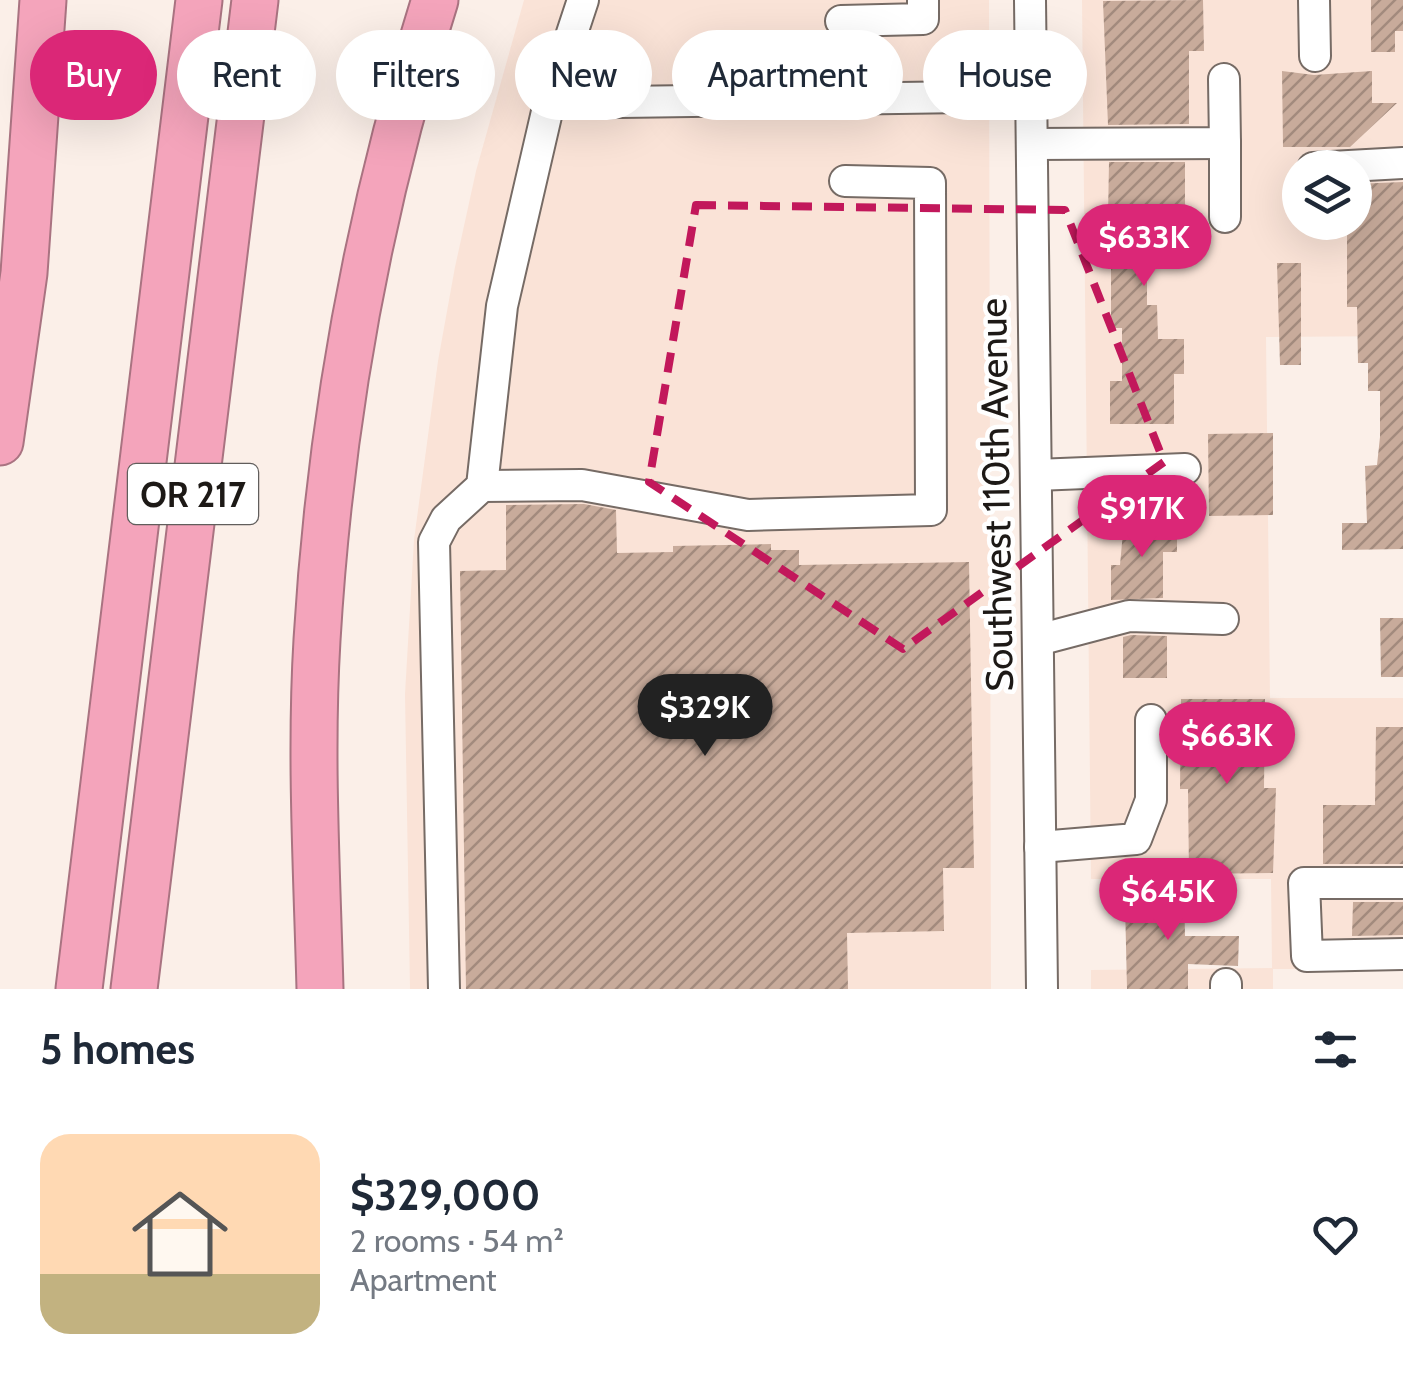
<!DOCTYPE html>
<html lang="en">
<head>
<meta charset="utf-8">
<style>
  :root { --surface:#fff; --page:#f6f6f7; --text:#1f2937; --muted:#747a83; --line:#e0e1e3; --accent:#db2777 }
  body { margin:0; font-family:Cabin,sans-serif; background:var(--page); color:var(--text); height:100vh; display:flex; flex-direction:column; font-size:38px; white-space:nowrap }
  * { box-sizing:border-box; margin:0 }
  p { font-size:32px; color:var(--muted) }
  .icon { flex:none; width:55px; height:55px; fill:none; stroke:currentColor; stroke-width:2; stroke-linecap:round; stroke-linejoin:round }
  .map { position:relative; height:989px; overflow:hidden }
  .panel { display:flex; flex-direction:column; background:var(--surface); flex:1 }
  .panel>* { flex:none }
  .banner { position:absolute; left:30px; top:30px; width:1345px; height:90px; display:flex; gap:20px }
  .controls { position:absolute; left:1282px; top:150px; display:grid; gap:20px }
  .controls a { display:grid; place-items:center; width:90px; height:90px; border-radius:50%; background:var(--surface); box-shadow:0 10px 40px #0002; font-size:50px }
  .price { position:absolute; translate:-50% -85px; padding:0 22px; border-radius:35px; background:var(--accent); color:#fff; font-size:32px; line-height:65px; filter:drop-shadow(0 2px 5px #0008) }
  .price::after { content:''; position:absolute; left:50%; top:60px; width:30px; height:22px; margin-left:-15px; background:inherit; clip-path:polygon(0 0,100% 0,50% 100%) }
  .price.selected { background:#222; color:#fff }
  ul { padding:0; list-style:none }
  li { display:flex; align-items:center; gap:30px; height:250px; padding:0 40px }
  li+li { border-top:2px solid var(--line) }
  li span { display:grid; place-items:center; flex:none; width:280px; height:200px; border-radius:30px; color:#555 }
  li>.icon { margin-inline-start:auto }
  span .icon { width:120px; height:120px; fill:#fffc; stroke-width:1 }
  li b { font-size:42px }
  h2 { display:flex; justify-content:space-between; align-items:center; height:120px; padding:0 40px; font-size:42px }
  .tag { padding:0 35px; border-radius:45px; background:var(--surface); box-shadow:0 10px 40px #0002; font-size:35px; line-height:90px }
  .tag.selected { background:var(--accent); color:#fff }
  .map>svg:first-child { display:block }
  .commercial { fill:#fae3d7; fill-rule:evenodd }
  .building { fill:url(#building-hatch) }
  .lines { fill:none; stroke-linecap:round; stroke-linejoin:round }
  .minor-casing { stroke:#766b65; stroke-width:34 }
  .highway-casing { stroke:#a97381; stroke-width:49 }
  .minor { stroke:#fff; stroke-width:30 }
  .highway { stroke:#f4a4bb; stroke-width:45 }
  .marked { fill:none; stroke:#c2185b; stroke-width:8; stroke-dasharray:20 12; stroke-linejoin:round }
  .labels { text-anchor:middle; dominant-baseline:central; stroke-width:9; stroke-linejoin:round; paint-order:stroke }
  .shield { fill:#fff; stroke:#615e5c; stroke-width:2.5 }
  .shield-label { font-size:35px; font-weight:bold; fill:#1d1916 }
  .street-label { font-size:38px; fill:#1d1916; stroke:#fff }
</style>
</head>
<body>
<div class="map">
<svg width="1403" height="989" viewBox="0 0 1403 989">
  <defs>
    <pattern id="building-hatch" width="6" height="6" patternUnits="userSpaceOnUse" patternTransform="scale(2.5)"><rect width="6" height="6" fill="#c8ab9b"/><path d="M-1 1l2-2M0 6l6-6M5 7l2-2" fill="none" stroke="#a28a7d"/></pattern>
  </defs>
  <rect width="100%" height="100%" fill="#fbefe8"/>
  <g class="commercial">
    <path d="M 524,0 L 989,0 L 991,989 L 410,989 L 405,694 L 414,540 L 438,361 L 455,267 L 476,171 Z"/>
    <path d="M 1082,0 L 1403,0 L 1403,336 L 1266,337 L 1270,698 L 1403,698 L 1403,969 L 1273,969 L 1273,989 L 1091,989 L 1091,970 L 1272,968 L 1271,879 L 1091,879 ZM 1300,168 L 1355,168 L 1355,222 L 1300,222 Z"/>
  </g>
  <g class="building">
    <path d="M 1203,0 L 1204,51 L 1189,51 L 1189,124 L 1108,125 L 1103,1 Z"/>
    <path d="M 1371,0 L 1403,0 L 1403,31 L 1395,31 L 1395,52 L 1371,52 Z"/>
    <path d="M 1282,71 L 1314,75 L 1372,71 L 1372,103 L 1397,103 L 1350,147 L 1283,147 Z"/>
    <path d="M 1109,162 L 1185,162 L 1185,239 L 1147,239 L 1147,305 L 1157,305 L 1158,339 L 1184,339 L 1184,374 L 1174,374 L 1174,424 L 1110,424 L 1110,381 L 1122,381 L 1122,328 L 1111,328 L 1111,268 L 1123,268 L 1122,217 L 1108,217 Z"/>
    <path d="M 1403,182 L 1403,549 L 1342,550 L 1342,523 L 1367,523 L 1365,466 L 1377,465 L 1380,437 L 1380,391 L 1368,391 L 1368,363 L 1358,363 L 1357,307 L 1347,307 L 1347,222 L 1355,222 L 1355,184 Z"/>
    <path d="M 1277,263 L 1301,263 L 1301,365 L 1280,365 Z"/>
    <path d="M 1273,433 L 1273,515 L 1209,516 L 1208,434 Z"/>
    <path d="M 584,504 L 616,510 L 617,553 L 673,552 L 673,546 L 771,544 L 771,550 L 799,550 L 799,565 L 969,562 L 974,868 L 943,868 L 944,931 L 847,933 L 848,989 L 466,989 L 460,571 L 506,570 L 506,505 Z"/>
    <path d="M 1124,521 L 1162,521 L 1162,526 L 1177,526 L 1177,552 L 1163,552 L 1163,598 L 1111,600 L 1111,565 L 1120,565 Z"/>
    <path d="M 1380,618 L 1403,618 L 1403,677 L 1381,677 Z"/>
    <path d="M 1131,635 L 1167,636 L 1167,678 L 1123,678 L 1123,637 Z"/>
    <path d="M 1181,699 L 1265,699 L 1264,788 L 1276,788 L 1273,873 L 1189,874 L 1188,789 L 1180,789 Z"/>
    <path d="M 1376,727 L 1403,727 L 1403,864 L 1323,864 L 1323,805 L 1375,805 Z"/>
    <path d="M 1184,890 L 1185,936 L 1239,936 L 1238,966 L 1188,964 L 1188,989 L 1127,989 L 1125,903 L 1137,903 L 1137,891 Z"/>
    <path d="M 1353,902 L 1403,902 L 1403,935 L 1352,936 Z"/>
  </g>
  <g class="lines">
    <defs>
      <g id="minor">
        <path d="M 1030,0 L 1042,989"/>
        <path d="M 1314,0 L 1315,56"/>
        <path d="M 841,21 L 923,19 L 923,0"/>
        <path d="M 549,103 L 1032,96"/>
        <path d="M 1225,143 L 1225,217"/>
        <path d="M 1032,144 L 1225,143 L 1224,79"/>
        <path d="M 1313,168 L 1403,163"/>
        <path d="M 1036,475 L 1185,469"/>
        <path d="M 482,486 L 582,485 L 748,515 L 931,510 L 930,183 L 845,181"/>
        <path d="M 1038,640 L 1129,616 L 1223,619"/>
        <path d="M 1040,847 L 1136,839 L 1151,800 L 1151,720"/>
        <path d="M 1403,883 L 1304,883 L 1307,956 L 1403,954"/>
        <path d="M 1226,984 L 1226,989"/>
        <path d="M 444,989 L 434,542 L 446,519 L 482,486 L 502,306 L 549,103 L 583,0"/>
      </g>
      <g id="highway">
        <path d="M 0,442 L 24,273 L 43,0"/>
        <path d="M 79,989 L 199,0"/>
        <path d="M 134,989 L 255,0"/>
        <path d="M 320,989 C 317,873 310,756 317,640 C 330,421 368,209 435,0"/>
      </g>
    </defs>
    <use href="#minor" class="minor-casing"/>
    <use href="#highway" class="highway-casing"/>
    <use href="#minor" class="minor"/>
    <use href="#highway" class="highway"/>
  </g>
  <path class="marked" d="M 696,205 L 1065,210 L 1164,462 L 903,649 L 649,482 Z"/>
  <g class="labels">
    <rect class="shield" x="128" y="464" width="130" height="60" rx="8"/>
    <g class="shield-label">
      <text x="193" y="494">OR 217</text>
    </g>
    <g class="street-label">
      <text transform="translate(996 495) rotate(-91)">Southwest 110th Avenue</text>
    </g>
  </g>
</svg>
<div class="controls">
<a><svg class="icon" aria-label="layers" viewBox="0 0 24 24"><path d="M12 4l9 5-9 5-9-5zM3 14l9 5 9-5"/></svg></a>
</div>
<b class="price" style="left:1144px;top:289px">$633K</b>
<b class="price" style="left:1142px;top:560px">$917K</b>
<b class="price selected" style="left:705px;top:759px">$329K</b>
<b class="price" style="left:1227px;top:787px">$663K</b>
<b class="price" style="left:1168px;top:943px">$645K</b>
<div class="banner">
<a class="tag selected">Buy</a>
<a class="tag">Rent</a>
<a class="tag">Filters</a>
<a class="tag">New</a>
<a class="tag">Apartment</a>
<a class="tag">House</a>
</div>
</div>
<section class="panel">
<h2>5 homes<svg class="icon" aria-label="filters" viewBox="0 0 24 24"><path d="M4 7h16M4 17h16"/><circle cx="9" cy="7" r="2"/><circle cx="15" cy="17" r="2"/></svg></h2>
<ul>
<li><span style="background:linear-gradient(#ffd9b3 70%,#c2b280 0)"><svg class="icon" aria-label="home" viewBox="0 0 24 24"><path d="M3 11l9-7 9 7M6 9v11h12V9"/></svg></span><div><b>$329,000</b><p>2 rooms · 54 m²</p><p>Apartment</p></div><svg class="icon" aria-label="heart" viewBox="0 0 24 24"><path d="M12 20l-8-8c-3-5 5-10 8-4 3-6 11-1 8 4z"/></svg></li>
</ul>
</section>
</body>
</html>
